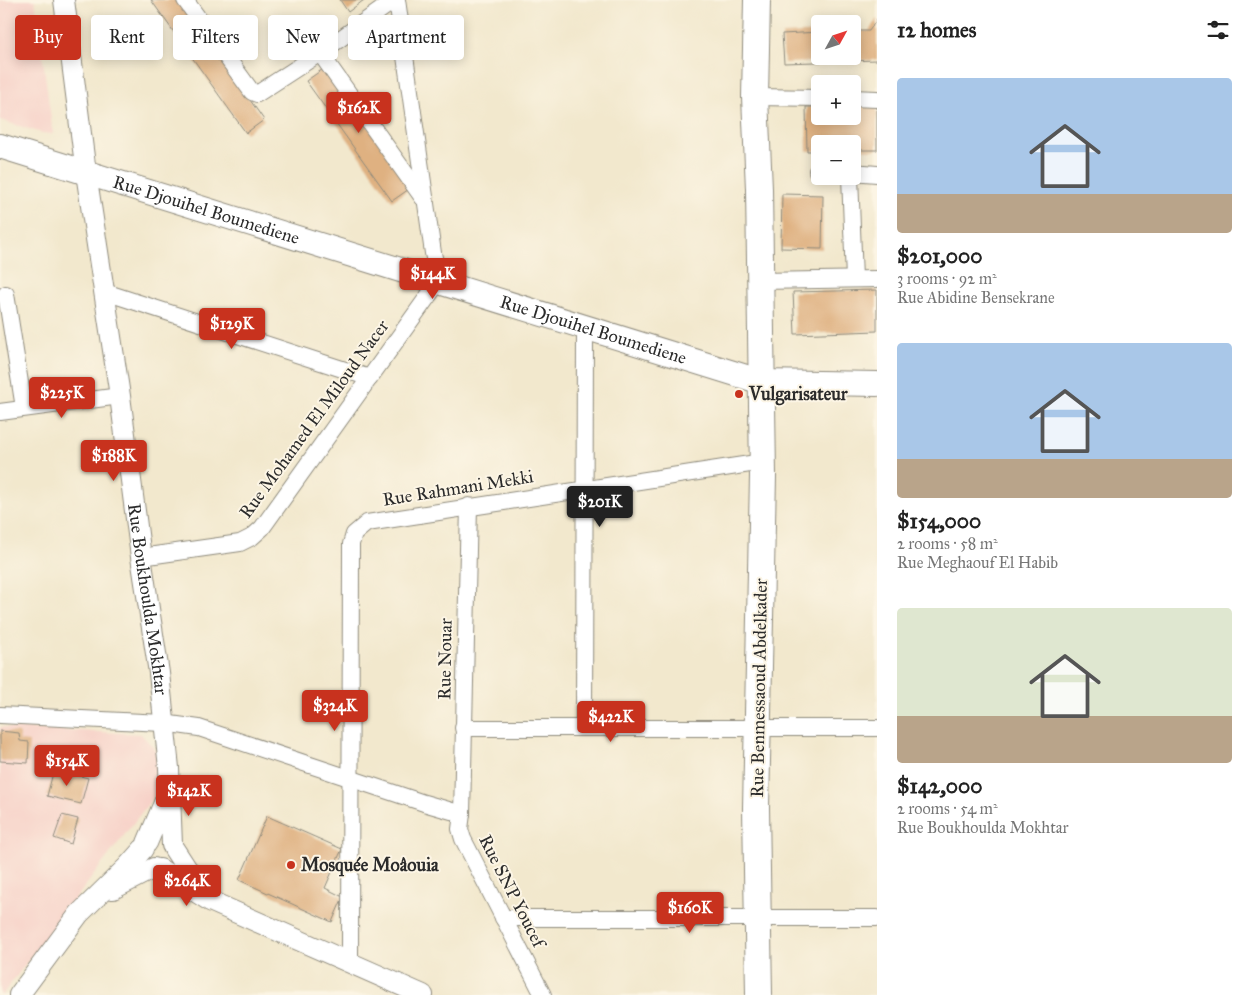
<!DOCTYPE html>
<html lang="en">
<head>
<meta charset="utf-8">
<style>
  :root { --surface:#fff; --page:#f6f6f6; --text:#222; --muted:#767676; --accent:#c8321e }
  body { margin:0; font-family:"IM FELL Great Primer",serif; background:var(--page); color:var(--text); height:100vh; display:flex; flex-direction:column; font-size:19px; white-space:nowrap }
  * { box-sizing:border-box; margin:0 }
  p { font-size:16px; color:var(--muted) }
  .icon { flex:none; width:28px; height:28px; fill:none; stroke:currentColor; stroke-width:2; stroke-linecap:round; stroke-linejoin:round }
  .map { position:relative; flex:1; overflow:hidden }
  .details { display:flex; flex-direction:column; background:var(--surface); width:375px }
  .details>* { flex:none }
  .banner { position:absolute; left:15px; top:15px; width:475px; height:45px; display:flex; gap:10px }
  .needle { width:32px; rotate:50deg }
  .tools { position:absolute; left:811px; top:15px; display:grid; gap:10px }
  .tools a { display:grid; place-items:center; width:50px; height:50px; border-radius:5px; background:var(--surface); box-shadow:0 2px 12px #0003; font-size:25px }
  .price { position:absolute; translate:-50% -42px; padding:0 11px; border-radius:5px; background:var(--accent); color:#fff; font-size:16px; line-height:32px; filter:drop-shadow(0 1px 2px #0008) }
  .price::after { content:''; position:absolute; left:50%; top:30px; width:15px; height:11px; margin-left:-8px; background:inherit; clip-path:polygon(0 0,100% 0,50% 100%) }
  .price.active { background:#222; color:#fff }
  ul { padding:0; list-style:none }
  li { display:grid; align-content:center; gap:10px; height:265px; padding:0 20px }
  li span { display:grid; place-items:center; height:155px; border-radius:5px; color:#555 }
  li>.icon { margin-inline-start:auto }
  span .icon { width:90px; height:90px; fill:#fffc; stroke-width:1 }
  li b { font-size:21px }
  h2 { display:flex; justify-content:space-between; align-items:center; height:60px; padding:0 20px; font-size:21px }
  .pill { padding:0 18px; border-radius:5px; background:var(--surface); box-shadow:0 2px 12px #0003; font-size:18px; line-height:45px }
  .pill.active { background:var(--accent); color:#fff }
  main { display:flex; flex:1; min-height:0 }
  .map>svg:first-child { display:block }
  .built { fill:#f7d1c8 }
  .building { fill:#dfb181 }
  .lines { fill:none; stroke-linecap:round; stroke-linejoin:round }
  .minor-casing { stroke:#8e8a7c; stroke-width:18 }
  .tertiary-casing { stroke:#8e8a7c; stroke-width:22 }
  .secondary-casing { stroke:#8e8a7c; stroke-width:26 }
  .primary-casing { stroke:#8e8a7c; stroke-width:28 }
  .minor { stroke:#fff; stroke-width:16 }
  .tertiary { stroke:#fff; stroke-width:20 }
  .secondary { stroke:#fff; stroke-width:24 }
  .primary { stroke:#fff; stroke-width:26 }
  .poi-dot { fill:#c8321e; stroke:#fcf5e5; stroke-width:2 }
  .labels { text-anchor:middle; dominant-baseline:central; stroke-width:4; stroke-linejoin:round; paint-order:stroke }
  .street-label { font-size:18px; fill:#2b2b2b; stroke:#fcf5e5 }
  .poi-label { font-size:18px; font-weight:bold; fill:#2b2b2b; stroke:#fcf5e5; text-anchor:start }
</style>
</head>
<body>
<main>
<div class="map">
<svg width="877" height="995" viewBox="0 0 877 995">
  <rect width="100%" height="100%" fill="#fcf5e5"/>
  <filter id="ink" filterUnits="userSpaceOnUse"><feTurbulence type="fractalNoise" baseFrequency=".02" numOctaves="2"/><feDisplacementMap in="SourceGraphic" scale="10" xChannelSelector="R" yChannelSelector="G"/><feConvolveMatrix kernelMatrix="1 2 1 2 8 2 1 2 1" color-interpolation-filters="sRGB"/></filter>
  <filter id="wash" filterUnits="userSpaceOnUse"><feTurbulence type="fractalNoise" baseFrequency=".0096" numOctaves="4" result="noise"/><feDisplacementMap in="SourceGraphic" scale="20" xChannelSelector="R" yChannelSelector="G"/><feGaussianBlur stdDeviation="1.12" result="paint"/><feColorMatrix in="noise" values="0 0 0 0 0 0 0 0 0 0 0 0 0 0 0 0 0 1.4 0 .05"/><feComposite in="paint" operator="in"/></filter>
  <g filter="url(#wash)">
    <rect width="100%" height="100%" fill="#f2e8cd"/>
    <g class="built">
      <path d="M 0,0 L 35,0 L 53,134 L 42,133 L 0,120 Z"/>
      <path d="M 0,727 L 141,734 L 152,746 L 163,764 L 164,783 L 2,995 L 0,995 Z"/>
    </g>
    <g id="blocks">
      <g class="building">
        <path d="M 151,0 L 180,0 L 264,120 L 246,133 Z"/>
        <path d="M 340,0 L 364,0 L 348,12 Z"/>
        <path d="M 877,19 L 877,60 L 784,63 L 782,34 L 820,32 L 820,56 L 852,56 L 852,31 L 869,31 Z"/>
        <path d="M 326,67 L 412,187 L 392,201 L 306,81 Z"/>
        <path d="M 877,105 L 877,150 L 852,150 L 852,144 L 820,144 L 820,151 L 807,151 L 806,107 L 820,107 L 820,116 L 852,116 L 852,106 Z"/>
        <path d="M 782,194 L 823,195 L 822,249 L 781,248 Z"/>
        <path d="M 877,290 L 877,331 L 795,334 L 793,292 Z"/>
        <path d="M 0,731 L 19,733 L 20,741 L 29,742 L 28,763 L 0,761 Z"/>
        <path d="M 54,769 L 88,778 L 81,804 L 47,796 Z"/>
        <path d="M 62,815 L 78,819 L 71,844 L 54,838 Z"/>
        <path d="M 267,816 L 342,849 L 325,888 L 343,897 L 332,922 L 239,880 Z"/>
      </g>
    </g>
  </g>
  <g filter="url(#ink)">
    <use href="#blocks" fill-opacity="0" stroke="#8e8a7c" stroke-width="1"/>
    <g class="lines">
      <defs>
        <g id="minor">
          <path d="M 185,0 L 252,92 L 257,94 L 320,53 L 395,0"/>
          <path d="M 320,53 L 423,198"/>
          <path d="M 755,97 L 820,98"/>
          <path d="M 852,98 L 877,99"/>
          <path d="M 817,171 L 820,171"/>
          <path d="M 852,172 L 877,174"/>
          <path d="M 850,176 L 854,279"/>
          <path d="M 760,281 L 877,279"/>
          <path d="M 105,292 L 370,378"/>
          <path d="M 6,294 L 24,408"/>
          <path d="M 0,412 L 120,396"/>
          <path d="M 141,557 L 240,543 L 252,537 L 262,528 L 439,281 L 433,253 L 397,0"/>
          <path d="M 0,715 L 163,723 L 199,728 L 424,803 L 462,814 L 460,829 L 463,839 L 543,995"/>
          <path d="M 463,728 L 877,728"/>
          <path d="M 584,728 L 585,327"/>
          <path d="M 462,814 L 469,506"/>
          <path d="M 503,918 L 877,918"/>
          <path d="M 350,963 L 351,544 L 354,534 L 367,523 L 763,462"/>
        </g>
        <g id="tertiary">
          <path id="s1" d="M 64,0 L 86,173 L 120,396 L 141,557 L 159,673 L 169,768 L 172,845"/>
          <path d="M 147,843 L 167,796"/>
          <path d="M 174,849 L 187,869 L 206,888"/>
          <path d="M 160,869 L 210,901 L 423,995"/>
          <path d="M 113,889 L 154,868"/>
          <path d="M 19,995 L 79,914 L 127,867 L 143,849"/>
        </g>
        <g id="secondary">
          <path id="s2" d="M 0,146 L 762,382 L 877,384"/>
        </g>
        <path id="primary" d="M 757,0 L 755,97 L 759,189 L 763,476 L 756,808 L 759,995"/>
      </defs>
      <use href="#minor" class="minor-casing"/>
      <use href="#tertiary" class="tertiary-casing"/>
      <use href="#secondary" class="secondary-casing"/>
      <use href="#primary" class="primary-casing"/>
      <use href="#minor" class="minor"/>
      <use href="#tertiary" class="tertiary"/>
      <use href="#secondary" class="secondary"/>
      <use href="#primary" class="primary"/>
    </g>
  </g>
  <g class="poi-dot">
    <circle cx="739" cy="394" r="5"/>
    <circle cx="291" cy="865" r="5"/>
  </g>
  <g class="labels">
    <g class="street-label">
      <text stroke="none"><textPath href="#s2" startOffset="216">Rue Djouihel Boumediene</textPath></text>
      <text stroke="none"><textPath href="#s2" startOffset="621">Rue Djouihel Boumediene</textPath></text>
      <text transform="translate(314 419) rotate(-54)">Rue Mohamed El Miloud Nacer</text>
      <text transform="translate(458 488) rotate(-9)">Rue Rahmani Mekki</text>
      <text stroke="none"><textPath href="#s1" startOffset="605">Rue Boukhoulda Mokhtar</textPath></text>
      <text transform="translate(445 659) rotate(-89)">Rue Nouar</text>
      <text transform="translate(759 688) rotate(-89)">Rue Benmessaoud Abdelkader</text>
      <text transform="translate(512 891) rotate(63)">Rue SNP Youcef</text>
    </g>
    <g class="poi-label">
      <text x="749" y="394">Vulgarisateur</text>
      <text x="301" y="865">Mosquée Moâouia</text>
    </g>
  </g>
</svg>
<div class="tools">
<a><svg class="needle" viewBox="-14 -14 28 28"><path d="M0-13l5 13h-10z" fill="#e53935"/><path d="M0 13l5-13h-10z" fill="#767676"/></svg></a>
<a>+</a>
<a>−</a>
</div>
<b class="price" style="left:359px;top:134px">$162K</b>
<b class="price" style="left:433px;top:300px">$144K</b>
<b class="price" style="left:232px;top:350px">$129K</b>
<b class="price" style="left:62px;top:419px">$225K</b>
<b class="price" style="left:114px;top:482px">$188K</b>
<b class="price active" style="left:600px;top:528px">$201K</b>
<b class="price" style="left:335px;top:732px">$324K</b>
<b class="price" style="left:611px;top:743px">$422K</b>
<b class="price" style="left:67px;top:787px">$154K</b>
<b class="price" style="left:189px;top:817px">$142K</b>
<b class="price" style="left:187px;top:907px">$264K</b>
<b class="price" style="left:690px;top:934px">$160K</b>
<div class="banner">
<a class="pill active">Buy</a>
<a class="pill">Rent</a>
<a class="pill">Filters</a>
<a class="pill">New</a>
<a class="pill">Apartment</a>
</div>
</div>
<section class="details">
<h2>12 homes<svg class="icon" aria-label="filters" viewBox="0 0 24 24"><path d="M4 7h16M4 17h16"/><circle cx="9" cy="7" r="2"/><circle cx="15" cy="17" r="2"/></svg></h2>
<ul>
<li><span style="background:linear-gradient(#a9c7e8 75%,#b9a48a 0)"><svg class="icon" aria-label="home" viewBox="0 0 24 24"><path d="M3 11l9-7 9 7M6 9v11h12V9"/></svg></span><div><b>$201,000</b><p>3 rooms · 92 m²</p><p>Rue Abidine Bensekrane</p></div></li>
<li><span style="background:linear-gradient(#a9c7e8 75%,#b9a48a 0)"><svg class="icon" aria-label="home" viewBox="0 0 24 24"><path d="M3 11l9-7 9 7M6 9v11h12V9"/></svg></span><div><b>$154,000</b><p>2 rooms · 58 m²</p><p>Rue Meghaouf El Habib</p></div></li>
<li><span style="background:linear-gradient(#dfe7d0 70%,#b9a48a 0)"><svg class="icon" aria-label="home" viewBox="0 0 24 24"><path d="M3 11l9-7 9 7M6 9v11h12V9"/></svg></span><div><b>$142,000</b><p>2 rooms · 54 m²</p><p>Rue Boukhoulda Mokhtar</p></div></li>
</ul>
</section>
</main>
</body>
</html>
